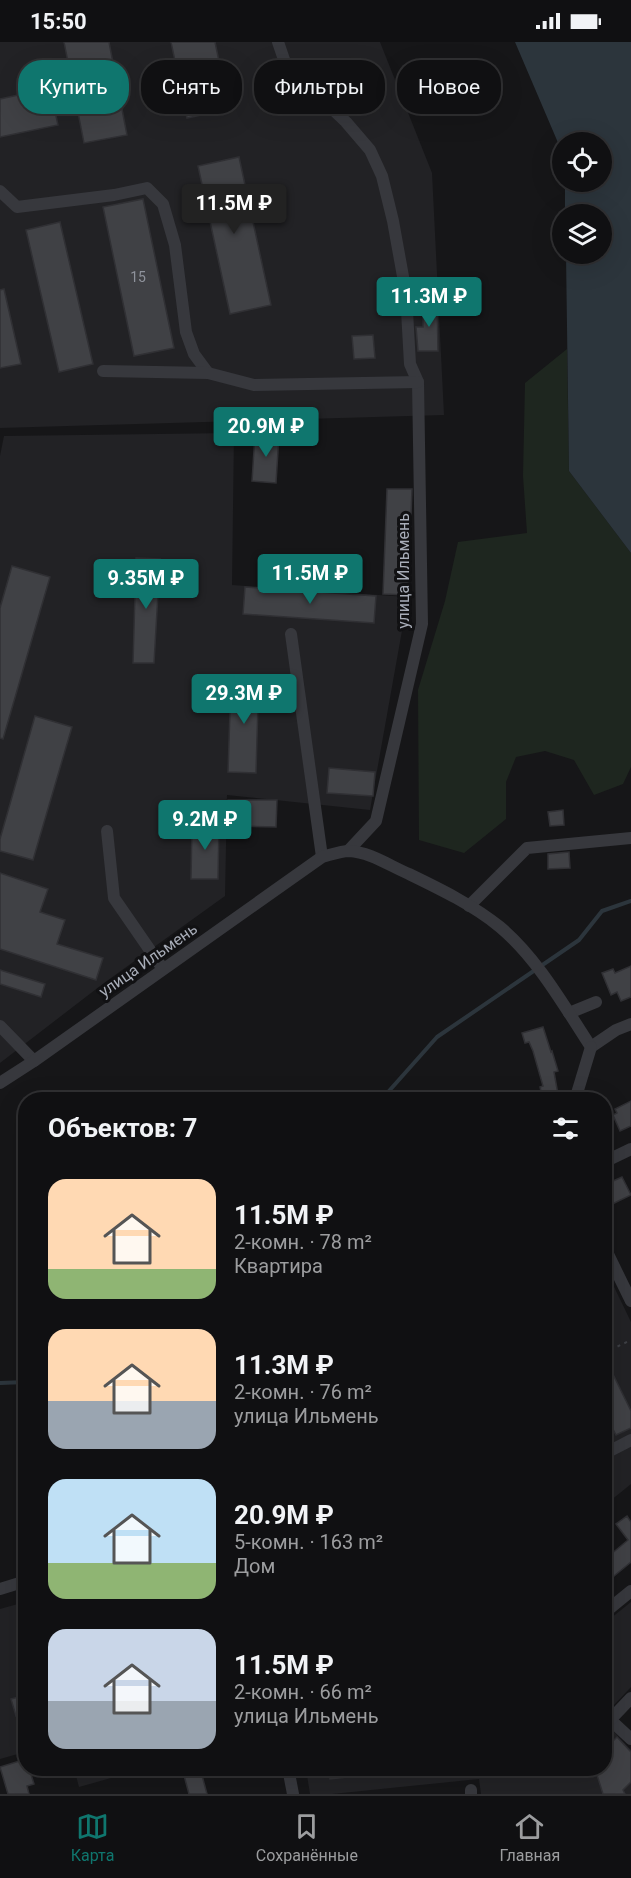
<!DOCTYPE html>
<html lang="ru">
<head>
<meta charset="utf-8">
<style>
  :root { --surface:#101012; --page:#1e1e20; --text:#f1f3f6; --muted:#9c9d9f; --line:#303032; --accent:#0f766e }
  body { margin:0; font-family:Roboto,sans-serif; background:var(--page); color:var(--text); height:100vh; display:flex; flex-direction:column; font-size:22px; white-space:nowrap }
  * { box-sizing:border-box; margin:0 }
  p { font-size:20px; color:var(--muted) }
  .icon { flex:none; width:33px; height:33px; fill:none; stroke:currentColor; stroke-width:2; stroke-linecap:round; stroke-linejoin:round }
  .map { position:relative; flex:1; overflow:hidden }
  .side { position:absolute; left:18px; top:1050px; width:594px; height:684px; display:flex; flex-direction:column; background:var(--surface); border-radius:24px; box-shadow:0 6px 24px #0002,0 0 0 2px var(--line) }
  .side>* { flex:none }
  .guide { position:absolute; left:18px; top:18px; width:596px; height:54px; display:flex; gap:12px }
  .tools { position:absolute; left:552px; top:90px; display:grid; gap:12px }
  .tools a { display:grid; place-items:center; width:60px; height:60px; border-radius:50%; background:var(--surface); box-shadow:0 6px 24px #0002,0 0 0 2px var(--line); font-size:30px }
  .price { position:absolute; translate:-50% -51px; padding:0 14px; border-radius:6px; background:var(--accent); color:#fff; font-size:20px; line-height:39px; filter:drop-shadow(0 2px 3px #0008) }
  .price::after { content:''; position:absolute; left:50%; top:36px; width:18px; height:14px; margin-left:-9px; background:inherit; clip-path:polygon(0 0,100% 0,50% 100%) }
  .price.active { background:#222; color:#fff }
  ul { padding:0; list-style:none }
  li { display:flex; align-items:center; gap:18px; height:150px; padding:0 30px }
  li span { display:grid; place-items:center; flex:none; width:168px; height:120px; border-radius:18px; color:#555 }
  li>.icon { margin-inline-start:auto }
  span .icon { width:72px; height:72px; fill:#fffc; stroke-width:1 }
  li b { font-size:26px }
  h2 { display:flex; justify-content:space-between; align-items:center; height:72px; padding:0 30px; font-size:26px }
  .chip { padding:0 21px; border-radius:24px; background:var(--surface); box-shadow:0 6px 24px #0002,0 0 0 2px var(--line); font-size:21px; line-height:54px }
  .chip.active { background:var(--accent); color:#fff }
  .status { display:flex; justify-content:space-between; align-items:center; height:42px; padding:0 30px; background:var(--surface); direction:ltr }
  .status svg { height:16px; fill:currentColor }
  .tab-bar { display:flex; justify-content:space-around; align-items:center; height:84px; border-top:2px solid var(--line); background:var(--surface); font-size:16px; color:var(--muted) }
  .tab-bar a { display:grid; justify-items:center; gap:3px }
  .tab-bar .active { color:var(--accent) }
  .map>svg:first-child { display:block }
  .built { fill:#222225 }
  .green { fill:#1e261f }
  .water { fill:#2c353c }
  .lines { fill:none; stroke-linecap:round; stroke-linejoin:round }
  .stream { stroke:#2c353c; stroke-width:4 }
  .building { fill:#404145; stroke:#303034; stroke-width:1.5 }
  .path { stroke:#3d3f44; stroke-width:2; stroke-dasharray:3 4.5; stroke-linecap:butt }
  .minor { stroke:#37383d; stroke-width:12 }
  .labels { text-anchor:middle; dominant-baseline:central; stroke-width:6; stroke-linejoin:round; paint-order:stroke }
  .number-label { font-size:14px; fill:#8e929b }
  .street-label { font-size:16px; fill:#a8adb8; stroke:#111113 }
</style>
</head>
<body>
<div class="status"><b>15:50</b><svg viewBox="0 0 49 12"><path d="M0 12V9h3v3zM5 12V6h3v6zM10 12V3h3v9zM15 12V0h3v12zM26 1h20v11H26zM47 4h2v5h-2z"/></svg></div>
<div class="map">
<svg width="631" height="1752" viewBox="0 0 631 1752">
  <rect width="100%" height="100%" fill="#161618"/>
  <g class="built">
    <path d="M 0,0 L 380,0 L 432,131 L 444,373 L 0,386 Z"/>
    <path d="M 234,391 L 232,543 L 408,555 L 370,768 L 227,753 L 225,854 L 104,941 L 0,1021 L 0,414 L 4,394 Z"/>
    <path d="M 604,1224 L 631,1280 L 631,1442 L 605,1463 Z"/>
    <path d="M 25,1560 L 25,1710 L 0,1717 L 0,1567 Z"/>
    <path d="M 631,1560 L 631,1645 L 614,1663 L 605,1654 L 605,1581 Z"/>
    <path d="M 605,1680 L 631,1708 L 631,1752 L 481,1752 L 479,1737 L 332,1752 L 310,1752 L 306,1727 L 604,1726 Z"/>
    <path d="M 74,1726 L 143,1726 L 143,1727 L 79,1745 Z"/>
  </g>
  <path class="green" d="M 567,307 L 569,429 L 631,511 L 631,725 L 623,742 L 594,753 L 574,718 L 545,709 L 516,715 L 506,740 L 506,777 L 464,811 L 419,798 L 418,648 L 445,559 L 458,500 L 527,491 L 523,434 L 525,341 Z"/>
  <path class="water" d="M 515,0 L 631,0 L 631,511 L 569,429 L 566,212 L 602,212 L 602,172 L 565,172 L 565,140 L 602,140 L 602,100 L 562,100 L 562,110 Z"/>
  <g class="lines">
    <g class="stream">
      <path d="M 381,1058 L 437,995 L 579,898 L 602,869 L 631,859"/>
      <path d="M 0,1341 L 26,1340"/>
    </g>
  </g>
  <g class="building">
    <path d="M 64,0 L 109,0 L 127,93 L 84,101 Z"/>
    <path d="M 171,0 L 215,0 L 229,67 L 187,76 Z"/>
    <path d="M 50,46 L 58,83 L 0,95 L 0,57 Z"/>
    <path d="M 239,115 L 271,263 L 230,272 L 198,124 Z"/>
    <path d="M 143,157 L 174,306 L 134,314 L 103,165 Z"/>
    <path d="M 60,180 L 93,322 L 59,330 L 26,188 Z"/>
    <path d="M 4,247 L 21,322 L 0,326 L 0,248 Z"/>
    <path d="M 423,259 L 437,259 L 438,309 L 418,309 L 416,285 L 423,285 Z"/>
    <path d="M 373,293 L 375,316 L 354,317 L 352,294 Z"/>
    <path d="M 255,392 L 279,393 L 276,441 L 252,439 Z"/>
    <path d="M 387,447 L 412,447 L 408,553 L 383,552 Z"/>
    <path d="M 136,516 L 160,517 L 154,621 L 133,621 Z"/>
    <path d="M 12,524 L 50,535 L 3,697 L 0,696 L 0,566 Z"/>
    <path d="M 245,545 L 376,554 L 374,581 L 243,572 Z"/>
    <path d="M 231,638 L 264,639 L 263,662 L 258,662 L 256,731 L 228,730 Z"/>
    <path d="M 35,674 L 72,685 L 33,818 L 0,809 L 0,797 Z"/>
    <path d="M 329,726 L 375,730 L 373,754 L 327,751 Z"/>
    <path d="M 228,758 L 277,758 L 276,785 L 227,784 Z"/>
    <path d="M 563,768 L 564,783 L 550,784 L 548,770 Z"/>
    <path d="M 192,781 L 219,782 L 218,837 L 191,837 Z"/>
    <path d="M 569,810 L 570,826 L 548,827 L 548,812 Z"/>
    <path d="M 0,831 L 48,847 L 40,870 L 65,878 L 57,902 L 103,916 L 96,938 L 0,907 Z"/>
    <path d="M 631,924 L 631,955 L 621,959 L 617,950 L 611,953 L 602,931 L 613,927 L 615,931 Z"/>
    <path d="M 0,928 L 45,942 L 41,955 L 0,942 Z"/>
    <path d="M 543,985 L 551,1010 L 552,1009 L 558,1029 L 554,1030 L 559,1058 L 543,1058 L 540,1045 L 543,1044 L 533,1009 L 529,1000 L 525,1001 L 522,991 Z"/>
    <path d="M 631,1059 L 631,1084 L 620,1089 L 613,1073 L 617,1071 L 615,1067 Z"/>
    <path d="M 622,1135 L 631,1153 L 604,1166 L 604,1143 Z"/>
    <path d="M 604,1314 L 631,1369 L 631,1386 L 616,1393 L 604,1370 Z"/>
    <path d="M 627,1474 L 631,1480 L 631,1520 L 614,1534 L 604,1523 L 604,1518 L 628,1498 L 616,1482 Z"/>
    <path d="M 26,1653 L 26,1671 L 16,1674 L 11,1657 Z"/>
    <path d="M 604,1690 L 613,1699 L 617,1695 L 631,1710 L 631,1740 L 623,1748 L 625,1752 L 603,1752 L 597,1733 L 598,1726 L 604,1726 Z"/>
    <path d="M 26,1717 L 26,1726 L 29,1726 L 34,1742 L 27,1744 L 29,1752 L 8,1752 L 0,1725 Z"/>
    <path d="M 182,1726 L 200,1726 L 207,1752 L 189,1752 Z"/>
    <path d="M 329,1726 L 364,1726 L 365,1733 L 330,1737 Z"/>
  </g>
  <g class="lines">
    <path class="path" d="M 604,1311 L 631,1298"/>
    <g class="minor">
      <path d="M 278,0 L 290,35 L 298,44 L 324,59 L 346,80 L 370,108 L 382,134 L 393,179 L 406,251 L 410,322 L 418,340 L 422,582 L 376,779 L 348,809"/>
      <path d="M 0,149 L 17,165 L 114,153 L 147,146 L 163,162 L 175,203 L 186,290 L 194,312 L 208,331"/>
      <path d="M 103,329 L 208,331 L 254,343 L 418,340"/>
      <path d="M 291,592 L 322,815"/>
      <path d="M 107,789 L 114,856 L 163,927"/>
      <path d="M 469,864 L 527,806 L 631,796"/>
      <path d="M 569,971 L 596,960"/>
      <path d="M 0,984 L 34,1019"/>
      <path d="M 591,1005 L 616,988 L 631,982"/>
      <path d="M 0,1041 L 34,1019 L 322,815 C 330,813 341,809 349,809 C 370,810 390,824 409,832 C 440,847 473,863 500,885 C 538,917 564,964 591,1005"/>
      <path d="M 575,1058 L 591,1005"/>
      <path d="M 604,1120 L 631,1107"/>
      <path d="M 604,1204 L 631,1259"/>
      <path d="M 604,1412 L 631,1398"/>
      <path d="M 0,1547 L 26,1539"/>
      <path d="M 604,1571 L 631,1549"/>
      <path d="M 604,1672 L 631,1697"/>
      <path d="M 610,1678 L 631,1656"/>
      <path d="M 288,1726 L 293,1752"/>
      <path d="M 471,1748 L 471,1752"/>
    </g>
  </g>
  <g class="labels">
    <g class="number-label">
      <text x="138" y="235">15</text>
    </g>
    <g class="street-label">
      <text transform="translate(403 529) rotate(-90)">улица Ильмень</text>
      <text transform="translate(148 918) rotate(-35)">улица Ильмень</text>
    </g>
  </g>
</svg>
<div class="tools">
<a><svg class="icon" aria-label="locate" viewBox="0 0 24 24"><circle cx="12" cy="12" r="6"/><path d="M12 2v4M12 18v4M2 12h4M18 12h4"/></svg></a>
<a><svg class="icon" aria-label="layers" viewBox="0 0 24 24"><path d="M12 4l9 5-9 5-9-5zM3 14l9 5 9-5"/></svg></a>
</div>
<b class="price active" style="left:234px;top:193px">11.5M ₽</b>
<b class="price" style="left:429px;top:286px">11.3M ₽</b>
<b class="price" style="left:266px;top:416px">20.9M ₽</b>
<b class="price" style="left:310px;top:563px">11.5M ₽</b>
<b class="price" style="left:146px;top:568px">9.35M ₽</b>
<b class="price" style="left:244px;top:683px">29.3M ₽</b>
<b class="price" style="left:205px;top:809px">9.2M ₽</b>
<div class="guide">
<a class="chip active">Купить</a>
<a class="chip">Снять</a>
<a class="chip">Фильтры</a>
<a class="chip">Новое</a>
</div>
<section class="side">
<h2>Объектов: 7<svg class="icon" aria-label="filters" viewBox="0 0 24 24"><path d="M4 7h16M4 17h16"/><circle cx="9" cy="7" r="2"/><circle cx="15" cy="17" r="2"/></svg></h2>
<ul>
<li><span style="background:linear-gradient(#ffd9b3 75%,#8fb573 0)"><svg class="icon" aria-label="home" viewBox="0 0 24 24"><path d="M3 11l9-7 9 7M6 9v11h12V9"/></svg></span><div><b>11.5M ₽</b><p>2-комн. · 78 m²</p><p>Квартира</p></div></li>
<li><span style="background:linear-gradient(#ffd9b3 60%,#9aa5b1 0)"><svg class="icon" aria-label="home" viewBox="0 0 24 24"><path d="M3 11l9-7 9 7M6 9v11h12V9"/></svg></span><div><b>11.3M ₽</b><p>2-комн. · 76 m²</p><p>улица Ильмень</p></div></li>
<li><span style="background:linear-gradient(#bfe0f5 70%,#8fb573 0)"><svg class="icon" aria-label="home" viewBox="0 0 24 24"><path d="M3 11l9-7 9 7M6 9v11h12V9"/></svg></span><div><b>20.9M ₽</b><p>5-комн. · 163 m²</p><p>Дом</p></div></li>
<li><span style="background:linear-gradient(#c9d6e8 60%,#9aa5b1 0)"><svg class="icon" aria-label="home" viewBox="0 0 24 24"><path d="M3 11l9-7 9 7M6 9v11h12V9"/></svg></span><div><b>11.5M ₽</b><p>2-комн. · 66 m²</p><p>улица Ильмень</p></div></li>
</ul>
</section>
</div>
<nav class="tab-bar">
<a class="active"><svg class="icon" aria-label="map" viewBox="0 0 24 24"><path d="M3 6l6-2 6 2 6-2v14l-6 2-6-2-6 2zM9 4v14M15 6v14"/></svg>Карта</a>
<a><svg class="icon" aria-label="saved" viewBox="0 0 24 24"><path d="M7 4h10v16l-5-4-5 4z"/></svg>Сохранённые</a>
<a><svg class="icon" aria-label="home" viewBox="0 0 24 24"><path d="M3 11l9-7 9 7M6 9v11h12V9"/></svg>Главная</a>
</nav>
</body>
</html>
